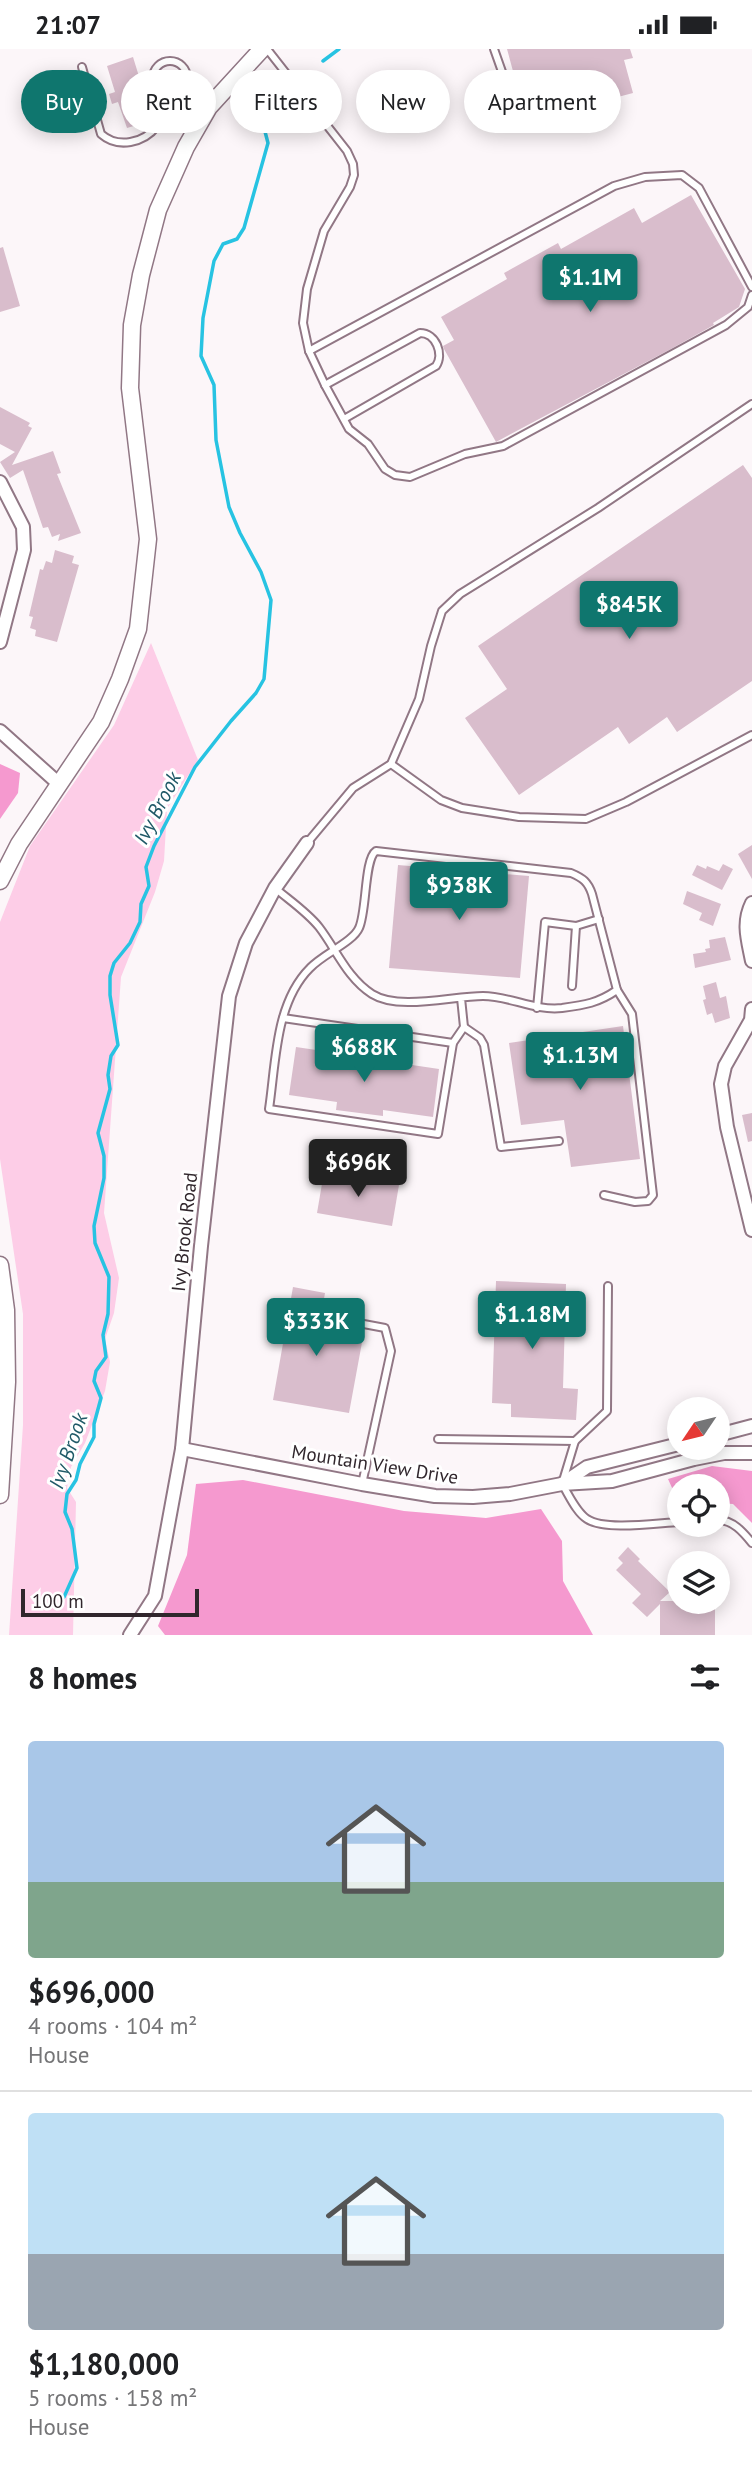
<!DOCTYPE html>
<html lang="en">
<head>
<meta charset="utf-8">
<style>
  :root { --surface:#fff; --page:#f2f2f2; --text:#202124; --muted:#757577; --line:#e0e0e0; --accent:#0f766e }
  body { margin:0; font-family:"PT Sans",sans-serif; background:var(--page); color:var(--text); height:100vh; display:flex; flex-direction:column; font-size:26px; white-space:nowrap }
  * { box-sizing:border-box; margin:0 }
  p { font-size:23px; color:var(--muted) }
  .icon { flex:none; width:38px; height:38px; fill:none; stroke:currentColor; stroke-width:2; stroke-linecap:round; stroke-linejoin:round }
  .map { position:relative; height:1586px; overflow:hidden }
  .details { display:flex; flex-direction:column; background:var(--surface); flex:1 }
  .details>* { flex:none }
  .hud { position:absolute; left:21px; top:21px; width:710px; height:63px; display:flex; gap:14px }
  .needle { width:46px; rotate:235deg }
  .controls { position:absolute; left:667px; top:1348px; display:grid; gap:14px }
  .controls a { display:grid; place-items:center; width:63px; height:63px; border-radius:50%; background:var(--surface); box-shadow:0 4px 18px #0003; font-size:35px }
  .scale { position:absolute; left:21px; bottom:18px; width:178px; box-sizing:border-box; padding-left:7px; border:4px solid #30262c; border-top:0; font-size:19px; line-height:24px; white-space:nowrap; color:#30262c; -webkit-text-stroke:5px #fff; paint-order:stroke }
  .price { position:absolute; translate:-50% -60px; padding:0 16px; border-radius:7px; background:var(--accent); color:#fff; font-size:23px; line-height:46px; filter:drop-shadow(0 2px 4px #0008) }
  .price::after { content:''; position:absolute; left:50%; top:42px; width:21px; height:16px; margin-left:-10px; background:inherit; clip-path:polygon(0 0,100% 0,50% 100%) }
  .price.current { background:#222; color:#fff }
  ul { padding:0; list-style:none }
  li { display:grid; align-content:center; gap:14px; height:371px; padding:0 28px }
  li+li { border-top:2px solid var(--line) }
  li span { display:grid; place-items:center; height:217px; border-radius:7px; color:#555 }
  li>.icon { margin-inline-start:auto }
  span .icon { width:126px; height:126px; fill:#fffc; stroke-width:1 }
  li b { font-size:30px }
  h2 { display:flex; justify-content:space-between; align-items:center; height:84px; padding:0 28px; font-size:30px }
  .tag { padding:0 24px; border-radius:32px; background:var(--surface); box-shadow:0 4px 18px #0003; font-size:24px; line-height:63px }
  .tag.current { background:var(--accent); color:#fff }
  .status { display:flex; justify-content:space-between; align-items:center; height:49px; padding:0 35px; background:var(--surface); direction:ltr }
  .status svg { height:19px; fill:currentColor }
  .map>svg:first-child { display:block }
  .green { fill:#fdcde7 }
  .forest { fill:#f599cf }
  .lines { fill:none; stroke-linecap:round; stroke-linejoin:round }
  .stream { stroke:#27c3e2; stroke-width:3.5 }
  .building { fill:#d9bdcc }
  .service-casing { stroke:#917785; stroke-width:10 }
  .minor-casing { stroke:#917785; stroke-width:16 }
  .secondary-casing { stroke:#917785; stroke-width:19 }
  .service { stroke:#fff; stroke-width:6 }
  .minor { stroke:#fff; stroke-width:12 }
  .secondary { stroke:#fff; stroke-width:16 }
  .labels { text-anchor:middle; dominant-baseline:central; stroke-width:6; stroke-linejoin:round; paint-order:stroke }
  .street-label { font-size:19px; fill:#30262c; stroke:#fff }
  .water-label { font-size:21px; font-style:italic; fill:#215a68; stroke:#fff }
</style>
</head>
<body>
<div class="status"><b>21:07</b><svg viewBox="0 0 49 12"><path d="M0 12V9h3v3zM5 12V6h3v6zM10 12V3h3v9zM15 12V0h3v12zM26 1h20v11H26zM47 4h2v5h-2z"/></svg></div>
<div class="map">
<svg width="752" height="1586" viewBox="0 0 752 1586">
  <rect width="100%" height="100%" fill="#fcf6f9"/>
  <path class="green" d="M 151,594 L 198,711 L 167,760 L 164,812 L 155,843 L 121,928 L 104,1164 L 119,1229 L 114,1264 L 105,1290 L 110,1313 L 105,1342 L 85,1394 L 71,1418 L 67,1439 L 76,1453 L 73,1586 L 9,1586 L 23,1376 L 23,1265 L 0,1110 L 0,873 L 30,797 L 114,676 Z"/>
  <g class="forest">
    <path d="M 0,715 L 20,724 L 18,744 L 0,770 Z"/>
    <path d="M 712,1417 L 752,1422 L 752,1474 L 733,1455 L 718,1454 L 718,1437 L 679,1437 L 678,1452 L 668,1430 Z"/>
    <path d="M 243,1431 L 404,1462 L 486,1469 L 541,1460 L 562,1492 L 563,1532 L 593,1586 L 165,1586 L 158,1577 L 187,1506 L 196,1435 Z"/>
  </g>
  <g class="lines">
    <g class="stream">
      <path d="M 323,12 L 339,0"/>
      <path d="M 64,1548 L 77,1519 L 72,1480 L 65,1463 L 67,1445 L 76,1431 L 80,1415 L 94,1388 L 94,1375 L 101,1349 L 94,1332 L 96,1322 L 106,1308 L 103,1286 L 108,1265 L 109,1228 L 95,1194 L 94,1177 L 104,1129 L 104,1107 L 98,1084 L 110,1040 L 108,1026 L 111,1007 L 118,996 L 110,946 L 110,927 L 114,914 L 130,894 L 140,873 L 141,855 L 149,837 L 146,818 L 154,797 L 195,718 L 231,672 L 256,644 L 264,630 L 271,551 L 261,523 L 240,484 L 229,458 L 216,391 L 214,336 L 201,307 L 203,269 L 214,212 L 223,195 L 237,190 L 244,179 L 268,94 L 263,75 L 276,53"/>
    </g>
  </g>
  <g class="building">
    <path d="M 507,0 L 630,0 L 633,9 L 624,11 L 633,44 L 580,58 L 576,43 L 549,50 L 547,41 L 520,48 Z"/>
    <path d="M 133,8 L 141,34 L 148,32 L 151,42 L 145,44 L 154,71 L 127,79 L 118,53 L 112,55 L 109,45 L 115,43 L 107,17 Z"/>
    <path d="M 691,146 L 745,240 L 739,258 L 713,274 L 714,276 L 669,301 L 496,393 L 444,300 L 443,297 L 454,291 L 441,268 L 507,230 L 504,224 L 558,194 L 561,200 L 634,159 L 642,174 Z"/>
    <path d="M 3,198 L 20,257 L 0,263 L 0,199 Z"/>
    <path d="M 0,358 L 30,374 L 28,377 L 32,379 L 12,416 L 53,402 L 61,424 L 57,425 L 81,484 L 58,492 L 60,485 L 52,488 L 48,478 L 43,479 L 23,421 L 10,429 L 0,413 L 15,403 L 0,395 Z"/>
    <path d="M 743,416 L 752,429 L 752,632 L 677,683 L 667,668 L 629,695 L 618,678 L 519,746 L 465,669 L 507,640 L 478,597 Z"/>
    <path d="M 55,501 L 74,507 L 72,514 L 79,516 L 57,593 L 35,587 L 36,581 L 30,579 L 33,568 L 29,567 L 40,520 L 43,521 L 46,512 L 52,514 Z"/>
    <path d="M 752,796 L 752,830 L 738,805 Z"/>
    <path d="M 723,815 L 733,820 L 722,841 L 692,826 L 697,816 L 706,820 L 707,817 L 719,822 Z"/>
    <path d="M 398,816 L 529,827 L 520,929 L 389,919 Z"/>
    <path d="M 687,842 L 721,855 L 713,877 L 699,871 L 702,864 L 683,855 Z"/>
    <path d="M 725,888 L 731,911 L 695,919 L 693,905 L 706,903 L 705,900 L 710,899 L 709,891 Z"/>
    <path d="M 716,933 L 720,949 L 726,947 L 730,969 L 715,974 L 712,964 L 707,966 L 703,951 L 706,950 L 703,937 Z"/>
    <path d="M 623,977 L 640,1110 L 571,1118 L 564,1071 L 521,1076 L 509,994 Z"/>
    <path d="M 296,998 L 343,1005 L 342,1011 L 391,1018 L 392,1013 L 439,1020 L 433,1068 L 383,1061 L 383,1067 L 336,1061 L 337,1053 L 289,1046 Z"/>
    <path d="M 752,1064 L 752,1092 L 748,1093 L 742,1066 Z"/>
    <path d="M 324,1123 L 399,1136 L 392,1177 L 317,1164 Z"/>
    <path d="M 496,1232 L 566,1235 L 563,1339 L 578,1340 L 576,1371 L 511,1368 L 511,1355 L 492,1354 Z"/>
    <path d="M 293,1238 L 325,1244 L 320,1273 L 329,1275 L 328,1282 L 363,1288 L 349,1364 L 273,1351 Z"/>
    <path d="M 628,1498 L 640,1510 L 638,1512 L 670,1543 L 660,1552 L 715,1552 L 715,1586 L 660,1586 L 660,1555 L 647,1568 L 632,1554 L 641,1545 L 616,1521 L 623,1514 L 618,1509 Z"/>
  </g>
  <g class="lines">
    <defs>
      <g id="service">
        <path d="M 267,0 L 347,102 L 353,115 L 354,126 L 350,138 L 324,182 L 307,240 L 303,274 L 309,302 L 325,336 L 349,380 L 368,395 L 385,420 L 395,426 L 410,428 L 465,405 L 503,397 L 726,276 L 748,258 L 752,246"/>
        <path d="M 494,0 L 517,65"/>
        <circle cx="170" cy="29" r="17"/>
        <path d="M 82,18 L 101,85 C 118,100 144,94 157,77 C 164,69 167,56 172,46"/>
        <path d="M 184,39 L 207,57"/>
        <path d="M 309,302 L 614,137 L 645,128 L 682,126 L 699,139 L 752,238"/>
        <path d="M 325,336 L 420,284 C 436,284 444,305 436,317 L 344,370"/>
        <path d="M 391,715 L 441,751 L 462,759 L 519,768 L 586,770 L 626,753 L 752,686"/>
        <path d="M 307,794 L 353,739 L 391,715 L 419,650 L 431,597 L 442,562 L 460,545 L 598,459 L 752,355"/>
        <path d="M 275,839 C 289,851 307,863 319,878 C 336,900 347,929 372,945 C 399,962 452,947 483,947 C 510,947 534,962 562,959 C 585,956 598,954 617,941 L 592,845 C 588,833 583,829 571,824 L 376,802 C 364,810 367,862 359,879 C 353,893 323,905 310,919 C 275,954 276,1013 269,1060 L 438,1085 L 453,994 L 464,978 L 461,949"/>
        <path d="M 572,937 L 576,877"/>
        <path d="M 537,959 L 545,873 L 576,877 L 599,870"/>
        <path d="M 283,969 L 453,994"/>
        <path d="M 464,978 L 480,989 L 484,996 L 501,1098 L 559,1092"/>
        <path d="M 604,1146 L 635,1153 L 648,1152 L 653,1146 L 632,965 L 617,941"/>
        <path d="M 608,1237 L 607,1362 L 575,1392 L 562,1435 C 569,1446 576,1463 587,1470 C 605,1482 657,1474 679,1473"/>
        <path d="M 353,1273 L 385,1279 L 391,1302 L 362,1435"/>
        <path d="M 438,1390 L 575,1392"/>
        <path d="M 718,1471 C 733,1471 743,1483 752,1494"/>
      </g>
      <g id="minor">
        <path d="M 0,433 L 23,478 L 24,501 L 0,593"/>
        <path d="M 0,682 L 58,734"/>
        <path d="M 752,854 C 742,874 748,891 752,912"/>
        <path d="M 752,960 L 751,971 L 725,1017 L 721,1035 L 727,1078 L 752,1181"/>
        <path d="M 718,1386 L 752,1377"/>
        <path d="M 182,1400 L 362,1435 L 435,1447 L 473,1448 L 510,1445 L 562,1435 L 612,1432 L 694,1410 L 724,1404 L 752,1404"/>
        <path d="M 562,1435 L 587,1418 L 679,1395"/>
        <path d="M 130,1586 L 155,1547 L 182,1400 L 201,1197 L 229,947 L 246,894 L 275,839 L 307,794"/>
      </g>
      <g id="secondary">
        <path d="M 0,832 L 19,795 L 101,673 L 120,630 L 138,580 L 148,490 L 130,339 L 132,276 L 141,226 L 158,161 L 186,98 L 209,58 L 262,0"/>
        <path d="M 0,1216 L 6,1261 L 7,1333 L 0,1446"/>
      </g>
    </defs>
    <use href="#service" class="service-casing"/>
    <use href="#minor" class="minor-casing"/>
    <use href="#secondary" class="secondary-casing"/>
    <use href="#service" class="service"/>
    <use href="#minor" class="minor"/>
    <use href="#secondary" class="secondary"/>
  </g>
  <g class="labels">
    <g class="street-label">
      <text transform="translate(184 1183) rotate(-84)">Ivy Brook Road</text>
      <text transform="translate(375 1415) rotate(9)">Mountain View Drive</text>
    </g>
    <g class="water-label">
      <text transform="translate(157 759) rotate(-63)">Ivy Brook</text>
      <text transform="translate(68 1402) rotate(-71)">Ivy Brook</text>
    </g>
  </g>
</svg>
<div class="controls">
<a><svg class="needle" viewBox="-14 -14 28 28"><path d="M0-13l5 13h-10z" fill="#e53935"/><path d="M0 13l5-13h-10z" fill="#757577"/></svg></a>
<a><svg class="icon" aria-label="locate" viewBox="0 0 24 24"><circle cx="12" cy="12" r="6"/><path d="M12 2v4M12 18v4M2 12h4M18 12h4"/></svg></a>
<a><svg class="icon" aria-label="layers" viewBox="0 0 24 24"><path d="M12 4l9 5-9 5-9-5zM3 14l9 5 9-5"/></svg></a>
</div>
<div class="scale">100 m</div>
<b class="price" style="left:590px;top:265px">$1.1M</b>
<b class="price" style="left:629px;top:592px">$845K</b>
<b class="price" style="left:459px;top:873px">$938K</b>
<b class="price" style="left:364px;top:1035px">$688K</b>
<b class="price" style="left:580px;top:1043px">$1.13M</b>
<b class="price current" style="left:358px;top:1150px">$696K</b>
<b class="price" style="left:532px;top:1302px">$1.18M</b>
<b class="price" style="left:316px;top:1309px">$333K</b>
<div class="hud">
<a class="tag current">Buy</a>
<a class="tag">Rent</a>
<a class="tag">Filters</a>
<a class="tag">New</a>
<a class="tag">Apartment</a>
</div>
</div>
<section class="details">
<h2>8 homes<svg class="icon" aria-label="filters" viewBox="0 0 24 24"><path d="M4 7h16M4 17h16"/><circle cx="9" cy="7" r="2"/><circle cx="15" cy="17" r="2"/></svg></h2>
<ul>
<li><span style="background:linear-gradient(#a9c7e8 65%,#7fa58c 0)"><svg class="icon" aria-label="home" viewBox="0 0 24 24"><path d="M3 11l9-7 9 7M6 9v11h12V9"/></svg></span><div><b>$696,000</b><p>4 rooms · 104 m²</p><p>House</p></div></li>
<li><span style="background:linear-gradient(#bfe0f5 65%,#9aa5b1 0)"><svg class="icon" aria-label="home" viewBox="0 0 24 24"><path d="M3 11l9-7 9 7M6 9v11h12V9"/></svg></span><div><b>$1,180,000</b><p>5 rooms · 158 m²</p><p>House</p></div></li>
</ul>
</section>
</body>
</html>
